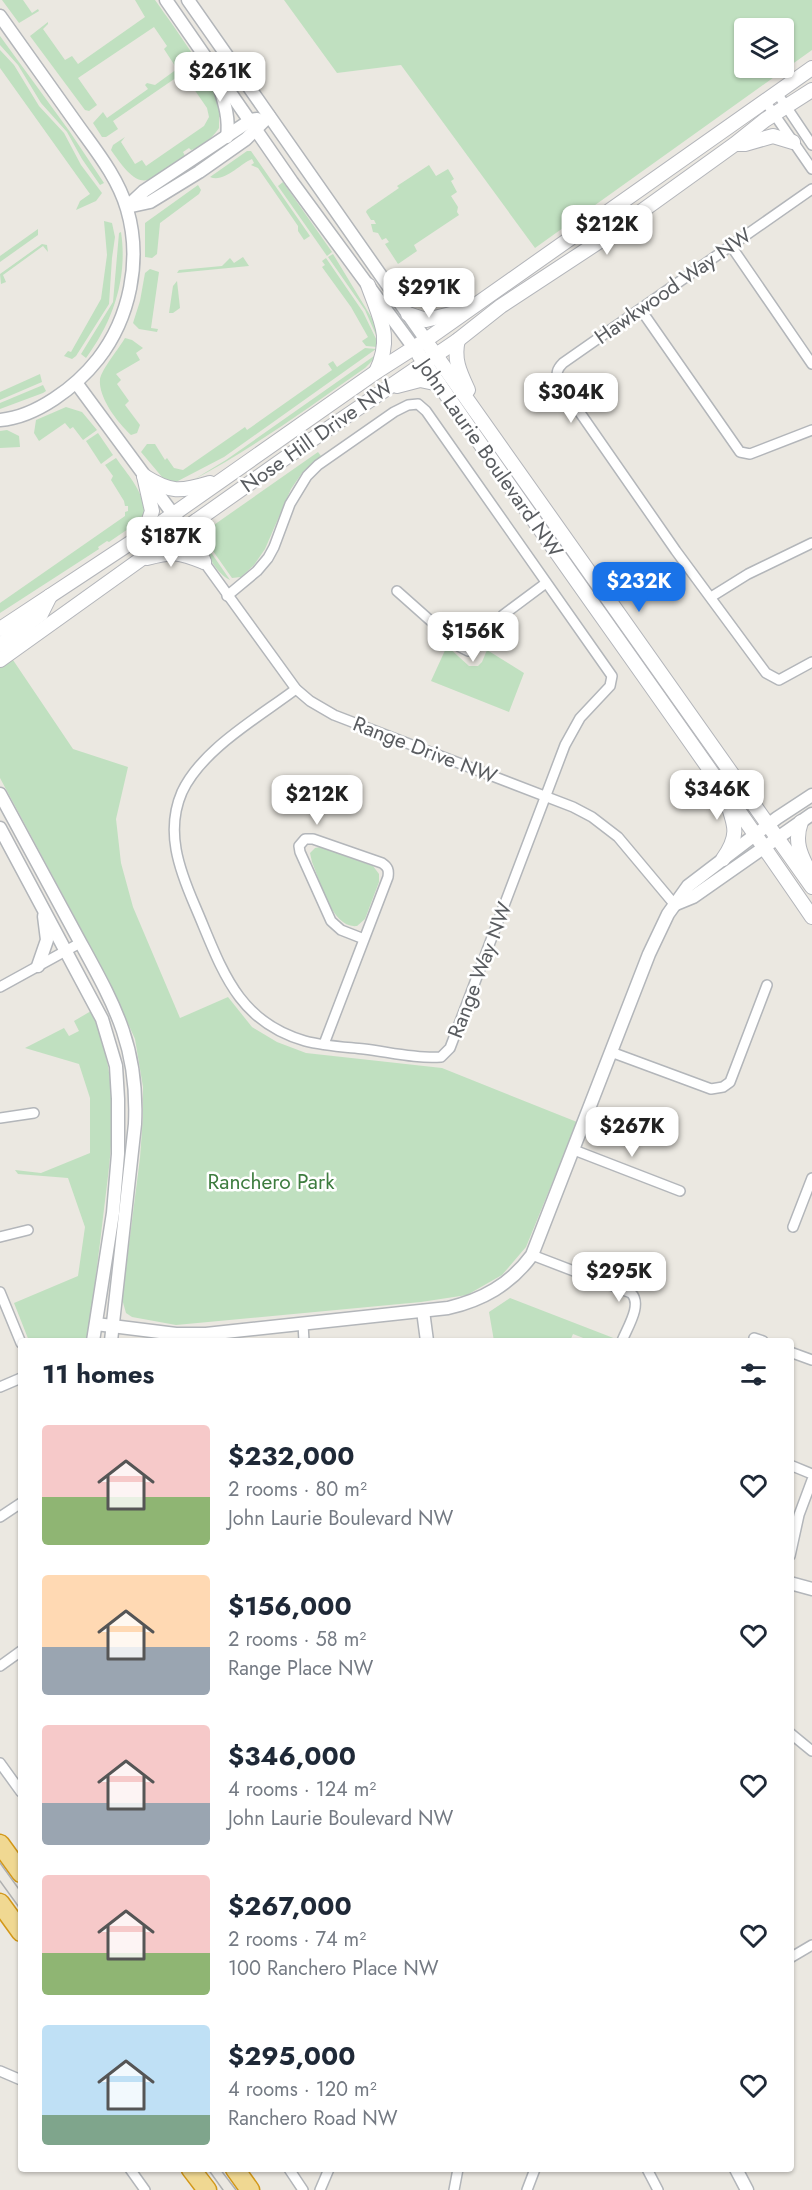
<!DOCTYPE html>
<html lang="en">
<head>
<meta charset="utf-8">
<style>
  :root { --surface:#fff; --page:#f6f6f7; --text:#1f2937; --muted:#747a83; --accent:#1a73e8 }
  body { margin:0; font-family:Jost,sans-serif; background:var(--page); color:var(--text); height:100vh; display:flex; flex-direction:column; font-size:22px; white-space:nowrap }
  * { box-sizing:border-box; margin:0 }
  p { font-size:20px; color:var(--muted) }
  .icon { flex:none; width:33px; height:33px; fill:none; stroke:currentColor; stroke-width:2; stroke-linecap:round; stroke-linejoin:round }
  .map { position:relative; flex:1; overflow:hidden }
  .drawer { position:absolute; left:18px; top:1338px; width:776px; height:834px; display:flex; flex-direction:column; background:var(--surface); border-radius:6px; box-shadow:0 2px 4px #0004 }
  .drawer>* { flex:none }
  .tools { position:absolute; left:734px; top:18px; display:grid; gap:12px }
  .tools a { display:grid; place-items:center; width:60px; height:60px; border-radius:6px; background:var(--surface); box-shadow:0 2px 4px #0004; font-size:30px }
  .price { position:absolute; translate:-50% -51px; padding:0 14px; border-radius:12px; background:#fff; color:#222; font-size:20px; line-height:39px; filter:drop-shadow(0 2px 3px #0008) }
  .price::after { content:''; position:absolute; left:50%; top:36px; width:18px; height:14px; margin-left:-9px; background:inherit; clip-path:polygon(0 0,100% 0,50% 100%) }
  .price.on { background:var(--accent); color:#fff }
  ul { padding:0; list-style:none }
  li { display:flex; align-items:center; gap:18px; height:150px; padding:0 24px }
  li span { display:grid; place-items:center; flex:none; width:168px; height:120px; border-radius:6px; color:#555 }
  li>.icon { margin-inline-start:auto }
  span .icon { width:72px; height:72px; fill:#fffc; stroke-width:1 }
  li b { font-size:26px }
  h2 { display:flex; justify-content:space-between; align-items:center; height:72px; padding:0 24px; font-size:26px }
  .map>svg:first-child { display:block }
  .green { fill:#c0e0c0; fill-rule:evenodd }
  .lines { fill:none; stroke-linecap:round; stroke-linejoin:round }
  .minor-casing { stroke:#b3b6ba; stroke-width:12 }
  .tertiary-casing { stroke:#b3b6ba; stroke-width:15 }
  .secondary-casing { stroke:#b3b5ba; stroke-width:16 }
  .motorway-casing { stroke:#d39819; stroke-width:21 }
  .minor { stroke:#fff; stroke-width:9 }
  .tertiary { stroke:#fff; stroke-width:12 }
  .secondary { stroke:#fff; stroke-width:14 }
  .motorway { stroke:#f0d892; stroke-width:18 }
  .tram { stroke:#afb0b0; stroke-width:1.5 }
  .labels { text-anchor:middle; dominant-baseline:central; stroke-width:5; stroke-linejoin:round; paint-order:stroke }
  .street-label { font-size:21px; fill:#595c60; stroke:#fff }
  .park-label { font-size:21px; fill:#3d7c3f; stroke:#fff }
</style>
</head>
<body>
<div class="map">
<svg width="812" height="2190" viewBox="0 0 812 2190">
  <rect width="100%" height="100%" fill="#ebe8e1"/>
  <g class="green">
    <path d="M 2,0 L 23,0 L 32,13 L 38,9 L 39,11 L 19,23 Z"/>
    <path d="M 135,0 L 155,0 C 176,30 215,81 222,116 L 219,117 L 219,128 C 213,137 201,148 191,150 L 189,148 L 183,152 L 185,156 C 146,184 142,195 111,150 L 113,145 L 125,137 L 121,142 L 135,164 L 142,160 L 146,166 L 204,126 L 209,117 L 207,108 L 183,73 L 113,121 L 118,129 L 106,137 L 102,137 L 93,123 L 103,112 L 107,118 L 148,89 L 145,85 L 147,83 L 155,85 L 177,69 L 164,49 L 167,46 L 154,27 L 78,78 L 97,105 L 89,111 L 85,110 L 30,36 L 48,22 L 48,24 L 43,29 L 65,60 L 72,56 L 78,64 L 145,17 Z"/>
    <path d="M 284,0 L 812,0 L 812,50 L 535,248 L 401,65 L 337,73 ZM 783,28 L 783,68 L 744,68 L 744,28 Z"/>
    <path d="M 0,36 L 70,132 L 104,183 L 100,185 L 82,159 L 67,132 L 41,103 L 18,65 L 0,45 Z"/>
    <path d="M 0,50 L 14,65 L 39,106 L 64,133 L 81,165 L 102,193 L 96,201 L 76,210 L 80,201 L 90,194 L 0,68 Z"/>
    <path d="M 247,151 L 251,151 L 310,236 L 304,240 L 298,231 L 298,226 L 258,168 L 251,165 L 254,163 L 252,159 C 240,164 224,183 210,177 Z"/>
    <path d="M 429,165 L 436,176 L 448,169 L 454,179 L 451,181 L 457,192 L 451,196 L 458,207 L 457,212 L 459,215 L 414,245 L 417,251 L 398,264 L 385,244 L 389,242 L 386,238 L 382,240 L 378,233 L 373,232 L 371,224 L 376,224 L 374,220 L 371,220 L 366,212 L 367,210 L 399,188 L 397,186 Z"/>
    <path d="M 283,182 L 332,252 L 327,256 L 278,186 Z"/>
    <path d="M 198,185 L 201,190 L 199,194 L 160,223 L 157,254 L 152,258 L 145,257 L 145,223 Z"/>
    <path d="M 104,221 L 112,223 L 115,237 L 112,258 L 109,304 L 76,356 L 72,359 L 64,356 L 68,351 L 71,352 L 101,299 L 107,255 Z"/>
    <path d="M 38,229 L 38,235 L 0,262 L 0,256 Z"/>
    <path d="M 121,232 C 128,278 113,322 86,358 L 81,354 L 113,302 L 119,233 Z"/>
    <path d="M 42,244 L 47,245 L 48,252 L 43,246 L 3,275 L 6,282 L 1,284 L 0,274 Z"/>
    <path d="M 333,254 L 373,320 L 380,344 L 365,310 L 328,257 Z"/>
    <path d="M 243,257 L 249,266 L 177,273 L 179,270 L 222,266 L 230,258 L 234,263 Z"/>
    <path d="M 326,258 L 363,312 L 379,345 L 377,347 L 366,346 L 362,341 L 368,337 L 351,307 L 322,267 L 325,265 L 322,261 Z"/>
    <path d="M 150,269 L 159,272 L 151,328 L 158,329 L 157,332 L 139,329 L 133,323 L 140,301 L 145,273 Z"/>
    <path d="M 177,281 L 180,308 L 173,313 L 169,313 L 173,286 Z"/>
    <path d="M 125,338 L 132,340 L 143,348 L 136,353 L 140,360 L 116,374 L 121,380 L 117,384 L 129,401 L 125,405 L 140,425 L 137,433 L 131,435 C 117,422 98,397 100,379 C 101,370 120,347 125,338 Z"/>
    <path d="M 365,348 L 376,349 L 224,457 L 176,482 L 168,482 L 162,477 L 141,452 L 147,444 L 155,444 L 165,460 L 167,458 L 174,468 L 183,470 L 245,427 L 247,430 L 332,370 L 328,364 L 333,361 L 337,367 Z"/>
    <path d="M 374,356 L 377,356 L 365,368 C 309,407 254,448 193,480 L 226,460 Z"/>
    <path d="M 40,374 L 42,382 L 0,400 L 0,392 Z"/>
    <path d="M 43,385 L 46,391 L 43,393 L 0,409 L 0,403 Z"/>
    <path d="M 66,407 L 82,412 L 97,430 L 83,440 L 73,427 L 70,429 L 65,423 L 39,441 L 34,433 L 36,420 Z"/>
    <path d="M 7,430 L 19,436 L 20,447 L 0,448 L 0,431 Z"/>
    <path d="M 98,433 L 113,455 L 101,464 L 86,441 Z"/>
    <path d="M 318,452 L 321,456 L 302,473 L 291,489 L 265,549 L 254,565 L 241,577 L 232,578 L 201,534 Z"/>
    <path d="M 116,458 C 127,474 146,494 144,514 L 131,527 L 109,542 L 107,541 L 98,547 L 99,549 L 0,613 L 0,603 L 125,516 L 125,512 L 128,511 L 128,506 L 125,506 L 124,501 L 111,480 L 113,476 L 105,465 Z"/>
    <path d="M 199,535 L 230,580 C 215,573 205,550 199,535 Z"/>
    <path d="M 447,646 L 469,666 L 478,666 L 482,662 L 487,650 L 524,673 L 509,712 L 431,681 Z"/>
    <path d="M 11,657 L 73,749 L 128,767 L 116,819 L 121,863 L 133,907 L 180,1018 L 228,997 L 252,1027 L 277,1042 L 306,1053 L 442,1068 L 577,1122 L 526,1247 L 502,1275 L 467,1295 L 421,1302 L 176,1325 L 132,1317 L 126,1313 L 122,1299 L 140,1158 L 143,1116 L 143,1087 L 135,1039 L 108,979 L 0,778 L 0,665 Z"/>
    <path d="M 320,847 L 373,866 L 379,874 L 379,882 L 365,919 L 357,926 C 332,929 320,881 312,862 L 310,853 L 315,848 Z"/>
    <path d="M 91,1011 C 121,1079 113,1138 104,1209 C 99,1253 93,1297 88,1341 L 29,1341 L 14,1303 L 78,1276 L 85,1227 L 68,1178 L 18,1174 L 15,1170 L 41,1173 L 90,1153 L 90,1098 L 79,1064 L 25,1048 L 64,1028 L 69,1036 L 79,1031 L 74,1021 Z"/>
    <path d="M 510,1298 L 616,1339 L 615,1341 L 591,1341 L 573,1334 L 570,1341 L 494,1341 L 489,1312 Z"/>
  </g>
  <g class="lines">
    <defs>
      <g id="minor">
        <path d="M 777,93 L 812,145"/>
        <path d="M 765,101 L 812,169"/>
        <path d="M 812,189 L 563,363 C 557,369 556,373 558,381 L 676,551 L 766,673 L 779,680 L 812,662"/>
        <path d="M 731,246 L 812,364"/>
        <path d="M 641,310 L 740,452 L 750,454 L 812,430"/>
        <path d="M 204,562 L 296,689 L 310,701 L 334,715 L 573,807 L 592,817 L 618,837 L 675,905"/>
        <path d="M 397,591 L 460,647 L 468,651 L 476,647 L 503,615 L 546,583"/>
        <path d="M 227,596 L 257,571 L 268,558 L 274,547 L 290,504 L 307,476 L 318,465 L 394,412 L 408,405 L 418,404 L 426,411 L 612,676 L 610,686 L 580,718 L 565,745 L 450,1048 L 441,1057 C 417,1059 389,1052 364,1049 C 345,1047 324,1046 305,1041 C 235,1021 221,966 195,906 C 179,869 165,831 182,792 C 202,749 259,717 296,689"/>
        <path d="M 711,597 L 748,574 L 812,543"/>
        <path d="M 0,987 L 80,943"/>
        <path d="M 324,1044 L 388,877 C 389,870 388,867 382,863 L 313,839 L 305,839 L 299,846 L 300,852 L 331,921 L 341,930 L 364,939"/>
        <path d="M 611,1052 L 711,1089 L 723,1087 L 730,1082 L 767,985"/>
        <path d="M 0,1118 L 34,1113"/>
        <path d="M 574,1150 L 680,1191"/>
        <path d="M 793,1227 L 812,1178"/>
        <path d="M 0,1237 L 28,1230"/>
        <path d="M 532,1255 L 631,1293 C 643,1304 627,1328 622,1341"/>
        <path d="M 0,1292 L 21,1343"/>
        <path d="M 303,1324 L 304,1341"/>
        <path d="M 754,1338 L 763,1341"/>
        <path d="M 790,1352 L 812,1360"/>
        <path d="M 0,1387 L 21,1378"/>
        <path d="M 790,1465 L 812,1474"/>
        <path d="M 0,1517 L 21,1503"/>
        <path d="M 790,1556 L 799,1515 L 812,1480"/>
        <path d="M 0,1666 L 21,1651"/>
        <path d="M 790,1733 L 812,1751"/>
        <path d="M 0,1763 L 21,1792"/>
        <path d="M 790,1958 L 812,1945"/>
        <path d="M 0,2071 L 21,2080"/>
        <path d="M 130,2169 L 145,2190"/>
        <path d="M 289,2169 L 303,2190"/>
        <path d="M 647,2169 L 658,2190"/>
        <path d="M 320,2190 L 329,2169"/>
        <path d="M 454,2190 L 458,2169"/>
        <path d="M 527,2190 L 535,2169"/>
      </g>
      <g id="tertiary">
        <path d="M 166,0 L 292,182 L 414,348"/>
        <path d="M 188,0 L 426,340"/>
        <path d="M 0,16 C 26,53 53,90 79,127 C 97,152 118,178 127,209 C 142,260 130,318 98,359 C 76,387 36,417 0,420"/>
        <path d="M 217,79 C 223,99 230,116 227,137"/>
        <path d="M 128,206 L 144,191 L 251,120 L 257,119"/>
        <path d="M 127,207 L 150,202 L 199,172 L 246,139 L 269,116"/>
        <path d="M 77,384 L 184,529"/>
        <path d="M 0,794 C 24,838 48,883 72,927 C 110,998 139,1040 135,1124 L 111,1341"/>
        <path d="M 0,828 L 102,1019 L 116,1066 L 118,1099 L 118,1154 L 113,1213 L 93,1341"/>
        <path d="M 676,904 L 693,897 L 812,814"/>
        <path d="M 38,966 L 47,940 L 44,916"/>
        <path d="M 423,1311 L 427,1341"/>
        <path d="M 96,1324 L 176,1334 L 206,1334 L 448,1308 C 482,1300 510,1285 532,1255 L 649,954 L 668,914 L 688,886 L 777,818 L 812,795"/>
        <path d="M 790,1583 L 812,1589"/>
        <path d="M 736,2169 L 747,2190"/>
      </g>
      <g id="secondary">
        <path d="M 737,144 L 745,144 L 773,136 L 793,142"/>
        <path d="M 368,285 C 380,319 393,337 376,372"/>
        <path d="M 408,314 L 426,320 L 459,312"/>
        <path d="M 458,340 C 453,359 460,373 468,390"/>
        <path d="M 430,347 L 812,887"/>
        <path d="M 419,355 C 548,544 683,728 812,917"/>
        <path d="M 397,386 L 420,380 L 439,384"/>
        <path d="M 144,476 C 171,493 180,492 210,483"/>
        <path d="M 144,476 L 152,511 L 145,532"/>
        <path d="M 196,521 L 194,535 L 204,562"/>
        <path d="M 147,558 C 174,551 178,552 204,562"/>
        <path d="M 0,629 L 165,520 L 376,372 L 426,340 L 812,68"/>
        <path d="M 0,645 L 41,614 L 50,596"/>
        <path d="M 0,660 L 176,534 L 196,521 L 288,456 L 458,340 L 501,306 L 603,239 L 735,144 L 765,120 L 812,90"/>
        <path d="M 801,822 C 794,841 800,854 809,871"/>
        <path d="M 723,859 C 739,836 736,827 727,802"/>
      </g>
      <g id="motorway">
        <path d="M 0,1844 L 21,1873"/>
        <path d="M 0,1903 L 21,1932"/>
        <path d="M 191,2169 L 207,2190"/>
        <path d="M 235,2169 L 250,2190"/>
      </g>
    </defs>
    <use href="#minor" class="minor-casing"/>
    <use href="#tertiary" class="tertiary-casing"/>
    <use href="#secondary" class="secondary-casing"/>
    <use href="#motorway" class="motorway-casing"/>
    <use href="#minor" class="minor"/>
    <use href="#tertiary" class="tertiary"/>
    <use href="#secondary" class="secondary"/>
    <use href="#motorway" class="motorway"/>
    <g class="tram">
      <path d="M 0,1863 L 21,1892"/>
      <path d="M 0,1881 L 21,1910"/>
      <path d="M 208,2169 L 223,2190"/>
      <path d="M 220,2169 L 236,2190"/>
    </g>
  </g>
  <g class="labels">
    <g class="street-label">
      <text transform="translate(673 286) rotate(-35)">Hawkwood Way NW</text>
      <text transform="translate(317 436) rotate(-35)">Nose Hill Drive NW</text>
      <text transform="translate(490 458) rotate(55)">John Laurie Boulevard NW</text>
      <text transform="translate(425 750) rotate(21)">Range Drive NW</text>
      <text transform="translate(480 970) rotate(-69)">Range Way NW</text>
    </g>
    <g class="park-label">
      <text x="271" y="1182">Ranchero Park</text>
    </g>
  </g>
</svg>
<div class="tools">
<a><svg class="icon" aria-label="layers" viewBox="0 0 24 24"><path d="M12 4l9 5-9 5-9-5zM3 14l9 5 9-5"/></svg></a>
</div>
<b class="price" style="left:220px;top:103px">$261K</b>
<b class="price" style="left:607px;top:256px">$212K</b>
<b class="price" style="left:429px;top:319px">$291K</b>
<b class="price" style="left:571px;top:424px">$304K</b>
<b class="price" style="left:171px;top:568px">$187K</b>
<b class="price on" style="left:639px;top:613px">$232K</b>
<b class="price" style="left:473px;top:663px">$156K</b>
<b class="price" style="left:717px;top:821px">$346K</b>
<b class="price" style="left:317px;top:826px">$212K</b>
<b class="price" style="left:632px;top:1158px">$267K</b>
<b class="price" style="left:619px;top:1303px">$295K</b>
<section class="drawer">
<h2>11 homes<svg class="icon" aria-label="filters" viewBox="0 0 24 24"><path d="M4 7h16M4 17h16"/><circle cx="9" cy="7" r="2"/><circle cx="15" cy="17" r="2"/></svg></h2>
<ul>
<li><span style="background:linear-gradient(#f6c9c9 60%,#8fb573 0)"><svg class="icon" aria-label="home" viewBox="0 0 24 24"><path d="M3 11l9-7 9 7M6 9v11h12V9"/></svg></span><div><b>$232,000</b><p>2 rooms · 80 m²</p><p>John Laurie Boulevard NW</p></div><svg class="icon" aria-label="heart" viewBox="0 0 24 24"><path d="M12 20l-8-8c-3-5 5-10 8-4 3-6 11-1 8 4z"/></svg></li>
<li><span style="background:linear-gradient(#ffd9b3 60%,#9aa5b1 0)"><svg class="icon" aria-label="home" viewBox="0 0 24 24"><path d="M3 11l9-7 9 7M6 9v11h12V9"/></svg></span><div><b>$156,000</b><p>2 rooms · 58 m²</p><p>Range Place NW</p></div><svg class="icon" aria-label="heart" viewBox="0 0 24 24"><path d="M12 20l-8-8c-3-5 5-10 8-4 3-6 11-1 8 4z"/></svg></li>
<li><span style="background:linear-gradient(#f6c9c9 65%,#9aa5b1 0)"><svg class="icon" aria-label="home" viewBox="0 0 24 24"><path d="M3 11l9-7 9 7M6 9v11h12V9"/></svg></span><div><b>$346,000</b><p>4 rooms · 124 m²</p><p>John Laurie Boulevard NW</p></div><svg class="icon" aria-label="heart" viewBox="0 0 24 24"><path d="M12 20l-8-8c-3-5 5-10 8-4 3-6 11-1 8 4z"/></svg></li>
<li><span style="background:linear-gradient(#f6c9c9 65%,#8fb573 0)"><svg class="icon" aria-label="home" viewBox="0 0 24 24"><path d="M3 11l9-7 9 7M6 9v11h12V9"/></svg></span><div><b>$267,000</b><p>2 rooms · 74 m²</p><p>100 Ranchero Place NW</p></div><svg class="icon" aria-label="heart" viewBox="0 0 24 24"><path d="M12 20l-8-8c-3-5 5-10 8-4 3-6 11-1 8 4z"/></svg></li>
<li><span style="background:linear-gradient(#bfe0f5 75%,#7fa58c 0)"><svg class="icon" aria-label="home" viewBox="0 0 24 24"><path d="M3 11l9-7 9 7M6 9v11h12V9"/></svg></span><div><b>$295,000</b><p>4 rooms · 120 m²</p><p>Ranchero Road NW</p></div><svg class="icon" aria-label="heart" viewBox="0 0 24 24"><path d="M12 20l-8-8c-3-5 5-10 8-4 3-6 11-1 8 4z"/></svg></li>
</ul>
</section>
</div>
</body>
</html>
